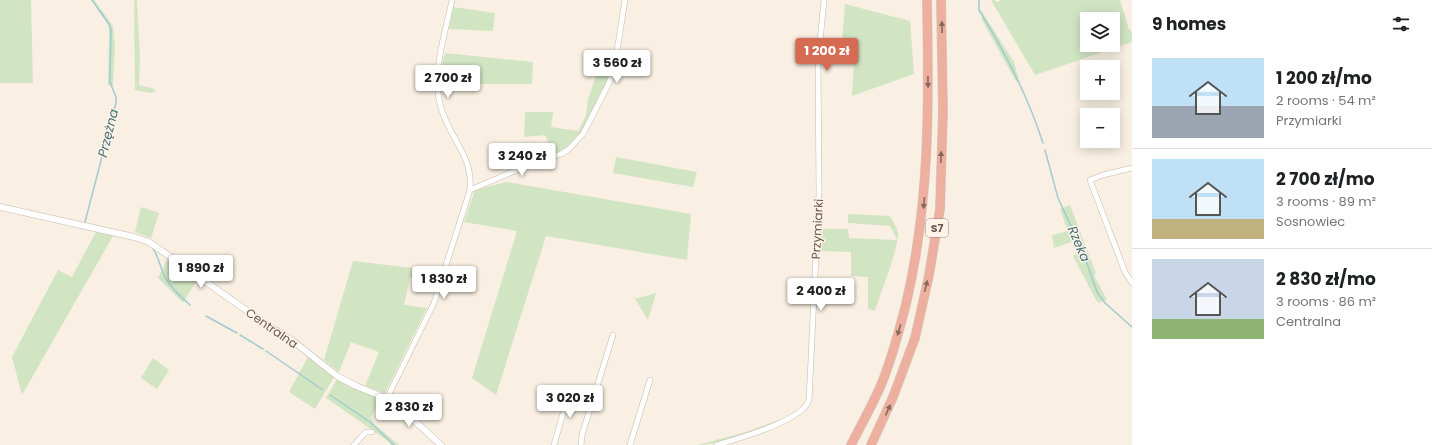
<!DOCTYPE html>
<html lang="en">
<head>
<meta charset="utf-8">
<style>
  :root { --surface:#fff; --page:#f6f6f6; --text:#202124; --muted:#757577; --line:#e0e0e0; --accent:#d66b54 }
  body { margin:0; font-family:Poppins,sans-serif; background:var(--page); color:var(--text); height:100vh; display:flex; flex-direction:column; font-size:15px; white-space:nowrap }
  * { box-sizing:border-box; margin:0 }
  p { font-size:13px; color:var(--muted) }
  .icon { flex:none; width:22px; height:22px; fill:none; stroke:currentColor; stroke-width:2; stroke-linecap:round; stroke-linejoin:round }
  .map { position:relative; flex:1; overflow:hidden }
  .details { display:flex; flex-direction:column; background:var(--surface); width:300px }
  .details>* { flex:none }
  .tools { position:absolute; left:1080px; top:12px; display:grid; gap:8px }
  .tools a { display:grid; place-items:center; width:40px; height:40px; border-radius:0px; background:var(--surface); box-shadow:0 2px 10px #0003; font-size:20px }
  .price { position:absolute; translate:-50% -34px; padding:0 9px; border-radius:4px; background:#fff; color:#222; font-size:13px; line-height:26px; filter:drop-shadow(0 1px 2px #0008) }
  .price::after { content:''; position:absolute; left:50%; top:24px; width:12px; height:9px; margin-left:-6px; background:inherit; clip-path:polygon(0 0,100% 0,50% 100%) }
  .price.current { background:var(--accent); color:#fff }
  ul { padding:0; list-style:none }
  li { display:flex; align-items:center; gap:12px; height:100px; padding:0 20px }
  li+li { border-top:1px solid var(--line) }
  li span { display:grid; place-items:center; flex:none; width:112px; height:80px; border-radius:0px; color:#555 }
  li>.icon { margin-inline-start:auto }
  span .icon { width:48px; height:48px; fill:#fffc; stroke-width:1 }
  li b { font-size:17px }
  h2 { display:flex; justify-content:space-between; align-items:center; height:48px; padding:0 20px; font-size:17px }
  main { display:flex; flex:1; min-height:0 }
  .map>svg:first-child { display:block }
  .green { fill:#d2e5c3; fill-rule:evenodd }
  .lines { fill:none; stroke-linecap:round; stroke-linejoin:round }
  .stream { stroke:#a1cbd1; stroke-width:1.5 }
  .minor-casing { stroke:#c8b7ab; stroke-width:6 }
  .tertiary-casing { stroke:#c8b7ab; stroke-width:7 }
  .motorway-casing { stroke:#d6d0cd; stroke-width:10 }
  .minor { stroke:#fff; stroke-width:5 }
  .tertiary { stroke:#fff; stroke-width:6 }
  .motorway { stroke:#edb09f; stroke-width:9 }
  .oneway { fill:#87685d }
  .labels { text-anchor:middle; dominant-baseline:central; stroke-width:3; stroke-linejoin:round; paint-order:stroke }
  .shield { fill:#fdf3e8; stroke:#99857b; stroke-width:1 }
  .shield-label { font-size:11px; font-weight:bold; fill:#6e564c }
  .street-label { font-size:12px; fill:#6e564c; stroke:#fdf3e8 }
  .water-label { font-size:13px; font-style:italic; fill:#457278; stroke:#fdf3e8 }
</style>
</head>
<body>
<main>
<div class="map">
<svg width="1132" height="445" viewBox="0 0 1132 445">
  <rect width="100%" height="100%" fill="#f9efe2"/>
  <g class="green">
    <path d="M 0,0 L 31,0 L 33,83 L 0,83 Z"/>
    <path d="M 91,0 L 94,0 L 113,26 L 115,46 L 113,86 L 108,85 L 109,26 Z"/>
    <path d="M 134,0 L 137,0 L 137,3 L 140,56 L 139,85 L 155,89 L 156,91 L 151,93 L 135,90 Z"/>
    <path d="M 991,0 L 995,0 L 996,2 L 1003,0 L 1120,0 L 1129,29 L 1132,32 L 1132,42 L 1035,75 ZM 1087,19 L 1113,19 L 1113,45 L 1087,45 Z"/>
    <path d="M 845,4 L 910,21 L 914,74 L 852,96 L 855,42 L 842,42 Z"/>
    <path d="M 453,7 L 495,13 L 493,31 L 449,29 Z"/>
    <path d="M 981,10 L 1014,62 L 1020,84 L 1015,80 L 982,20 Z"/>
    <path d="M 445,53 L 533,62 L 532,84 L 440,84 L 440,72 Z"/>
    <path d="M 597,73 L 610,75 L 590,118 L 581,132 L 568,147 L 554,154 L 545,135 L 524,137 L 525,112 L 553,112 L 551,127 L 578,131 L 586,116 L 588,99 Z"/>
    <path d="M 616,157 L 697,172 L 693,187 L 613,173 Z"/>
    <path d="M 506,182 L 691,214 L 687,260 L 546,236 L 496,395 L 472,378 L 517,231 L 464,222 L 475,190 Z"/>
    <path d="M 1070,205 L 1096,273 L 1094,275 L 1107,300 L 1099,303 L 1096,300 L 1073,256 L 1079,253 L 1074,241 L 1054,248 L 1052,235 L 1068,231 L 1060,209 Z"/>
    <path d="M 141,207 L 159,213 L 151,238 L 135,232 Z"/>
    <path d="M 848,214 L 890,216 C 893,221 897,228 898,233 C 899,248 880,294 875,311 L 868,309 L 868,277 L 851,276 L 851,252 L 818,251 L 820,229 L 848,229 L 849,238 L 897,240 L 890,226 L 848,223 Z"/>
    <path d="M 96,232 L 113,236 L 22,395 L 12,357 L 58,270 L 72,277 Z"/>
    <path d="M 167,260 L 197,280 L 183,303 L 158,278 Z"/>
    <path d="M 353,261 L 438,271 L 436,280 L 410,278 L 404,305 L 427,308 L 385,393 L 365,386 L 379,352 L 351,342 L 339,372 L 324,360 Z"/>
    <path d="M 656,293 L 648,320 L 635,299 Z"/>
    <path d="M 308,357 L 334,377 L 315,409 L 289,392 Z"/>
    <path d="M 153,358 L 169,370 L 157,389 L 141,378 Z"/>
    <path d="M 337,379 L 381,399 L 371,417 L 375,425 L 399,445 L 391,445 L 388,441 L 326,398 Z"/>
    <path d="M 784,418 C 764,431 721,445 697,445 L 746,432 Z"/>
  </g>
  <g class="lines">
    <g class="stream">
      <path d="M 979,0 L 979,10 C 1005,52 1028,96 1043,143"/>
      <path d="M 1045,150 L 1058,198 L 1083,252 L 1097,292 L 1105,303 L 1132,327"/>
      <path d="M 85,222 L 116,103 L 116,97 L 110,82 L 111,30 L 109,24 L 92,0"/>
      <path d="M 152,247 C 159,256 160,269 166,279 C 172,289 182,298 190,305"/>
      <path d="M 206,316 L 237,333"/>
      <path d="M 240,335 L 263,349"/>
      <path d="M 266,351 L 323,390"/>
      <path d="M 330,395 L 370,422 L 394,445"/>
    </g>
    <defs>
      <g id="minor">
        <path d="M 1132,168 L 1103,175 L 1090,180 L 1125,272 L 1132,283"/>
        <path d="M 470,190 L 529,165 L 561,154 L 568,150 L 583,134 L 608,85 L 614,70 L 625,0"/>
        <path d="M 387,398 L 434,303 L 470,190 C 473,155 450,139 441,108 C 431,73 445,35 452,0"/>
        <path d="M 354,445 L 366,432 L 372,432"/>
        <path d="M 554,445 L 570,389"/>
        <path d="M 581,445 L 582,435 L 613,335"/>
        <path d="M 630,445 L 650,380"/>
        <path d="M 717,445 C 736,439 803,421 809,400 L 819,193 L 818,62 L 824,0"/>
      </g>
      <path id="tertiary" d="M 0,207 L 134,237 L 149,242 L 266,324 L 293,341 L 337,376 L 356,386 L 393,401 L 441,445"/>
      <g id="motorway">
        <path d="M 851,445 C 861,425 872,406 881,385 C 892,359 899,331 906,304 C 930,203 929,103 927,0"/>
        <path d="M 871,445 L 893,397 L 915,338 L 929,275 L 940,209 L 943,111 L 941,0"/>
      </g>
    </defs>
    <use href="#minor" class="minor-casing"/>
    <use href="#tertiary" class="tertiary-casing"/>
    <use href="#motorway" class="motorway-casing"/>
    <use href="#minor" class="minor"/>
    <use href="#tertiary" class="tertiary"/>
    <use href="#motorway" class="motorway"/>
  </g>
  <defs><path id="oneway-solid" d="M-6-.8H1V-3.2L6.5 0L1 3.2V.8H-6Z"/></defs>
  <g class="oneway">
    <use href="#oneway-solid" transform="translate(942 27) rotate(-91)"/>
    <use href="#oneway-solid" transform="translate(928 82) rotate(89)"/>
    <use href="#oneway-solid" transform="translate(941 157) rotate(-88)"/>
    <use href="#oneway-solid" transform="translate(924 203) rotate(95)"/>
    <use href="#oneway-solid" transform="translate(926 286) rotate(-77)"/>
    <use href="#oneway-solid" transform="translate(899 330) rotate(106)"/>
    <use href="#oneway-solid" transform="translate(888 410) rotate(-65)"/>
  </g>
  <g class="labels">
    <rect class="shield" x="926" y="219" width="22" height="18" rx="3"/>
    <g class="shield-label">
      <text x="937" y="228">S7</text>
    </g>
    <g class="street-label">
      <text transform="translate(817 229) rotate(-87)">Przymiarki</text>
      <text transform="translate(272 328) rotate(35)">Centralna</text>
    </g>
    <g class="water-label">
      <text transform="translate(108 133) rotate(-76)">Przężna</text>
      <text transform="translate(1079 244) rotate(67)">Rzeka</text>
    </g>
  </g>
</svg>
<div class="tools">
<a><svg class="icon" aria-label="layers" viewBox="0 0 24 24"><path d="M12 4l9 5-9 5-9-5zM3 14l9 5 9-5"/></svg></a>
<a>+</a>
<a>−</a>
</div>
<b class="price current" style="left:827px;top:72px">1 200 zł</b>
<b class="price" style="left:617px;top:84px">3 560 zł</b>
<b class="price" style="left:448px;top:99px">2 700 zł</b>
<b class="price" style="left:522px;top:177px">3 240 zł</b>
<b class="price" style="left:201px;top:289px">1 890 zł</b>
<b class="price" style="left:444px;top:300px">1 830 zł</b>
<b class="price" style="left:821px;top:312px">2 400 zł</b>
<b class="price" style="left:570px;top:419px">3 020 zł</b>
<b class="price" style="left:409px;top:428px">2 830 zł</b>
</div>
<section class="details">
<h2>9 homes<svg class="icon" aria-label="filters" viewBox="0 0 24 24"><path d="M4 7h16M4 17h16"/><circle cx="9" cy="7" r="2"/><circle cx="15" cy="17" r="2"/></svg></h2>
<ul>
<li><span style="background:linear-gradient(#bfe0f5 60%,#9aa5b1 0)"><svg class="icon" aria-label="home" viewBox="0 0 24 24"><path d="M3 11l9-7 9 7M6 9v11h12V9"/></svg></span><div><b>1 200 zł/mo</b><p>2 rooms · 54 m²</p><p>Przymiarki</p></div></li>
<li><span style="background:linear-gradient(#bfe0f5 75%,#c2b280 0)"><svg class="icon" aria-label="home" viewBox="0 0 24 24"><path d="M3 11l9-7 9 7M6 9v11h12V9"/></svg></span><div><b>2 700 zł/mo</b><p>3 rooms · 89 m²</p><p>Sosnowiec</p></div></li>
<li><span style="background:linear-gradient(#c9d6e8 75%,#8fb573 0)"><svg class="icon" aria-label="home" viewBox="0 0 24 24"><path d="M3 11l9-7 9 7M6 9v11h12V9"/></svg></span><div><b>2 830 zł/mo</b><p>3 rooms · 86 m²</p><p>Centralna</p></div></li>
</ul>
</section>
</main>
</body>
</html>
